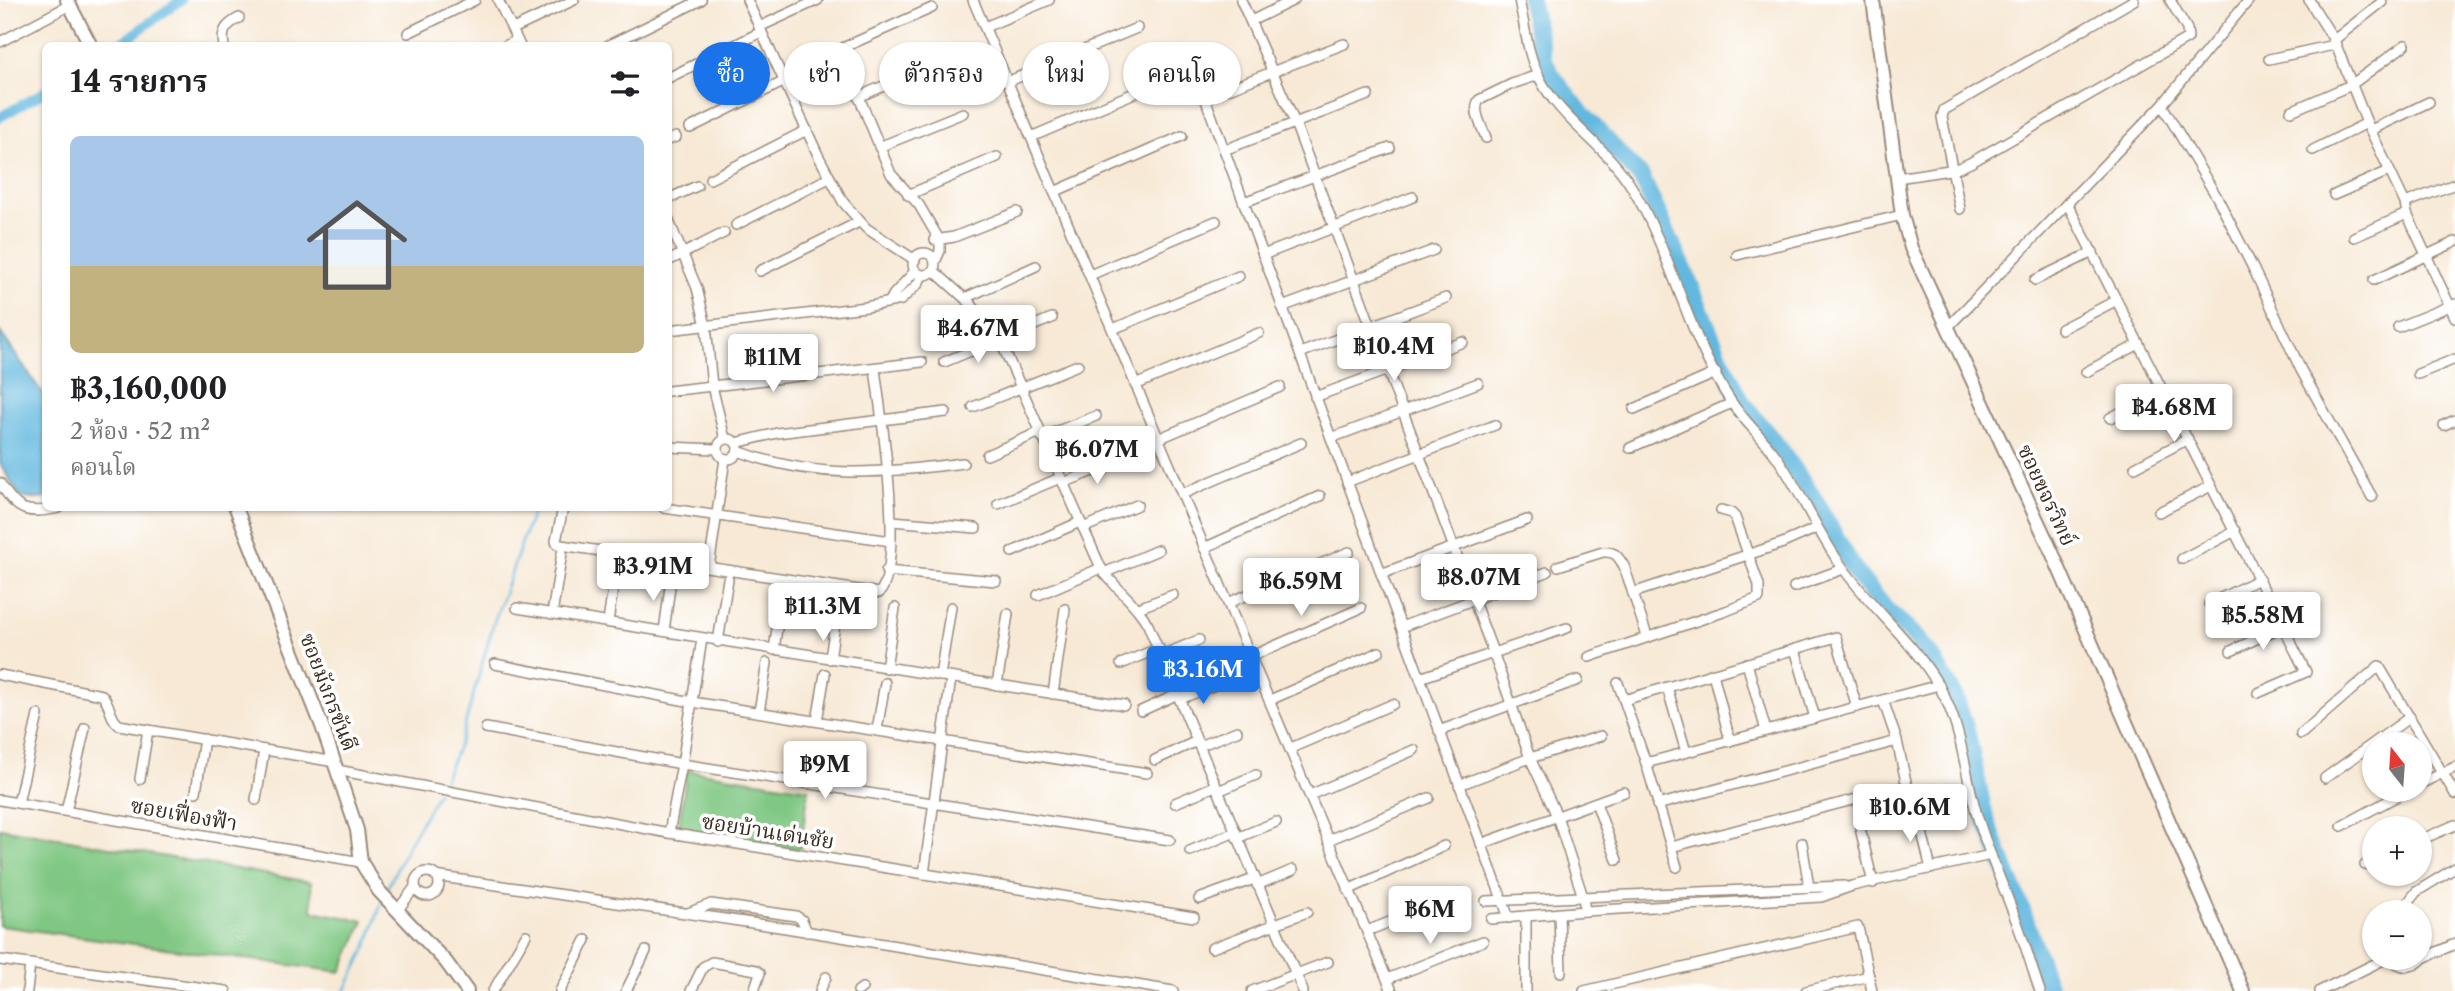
<!DOCTYPE html>
<html lang="th">
<head>
<meta charset="utf-8">
<style>
  :root { --surface:#fff; --page:#f6f6f6; --text:#202124; --muted:#757577; --accent:#1a73e8 }
  body { margin:0; font-family:"Libre Caslon Text","Noto Serif Thai",serif; background:var(--page); color:var(--text); height:100vh; display:flex; flex-direction:column; font-size:26px; white-space:nowrap }
  * { box-sizing:border-box; margin:0 }
  p { font-size:23px; color:var(--muted) }
  .icon { flex:none; width:38px; height:38px; fill:none; stroke:currentColor; stroke-width:2; stroke-linecap:round; stroke-linejoin:round }
  .map { position:relative; flex:1; overflow:hidden }
  .sheet { position:absolute; left:42px; top:42px; width:630px; height:469px; display:flex; flex-direction:column; background:var(--surface); border-radius:10px; box-shadow:0 2px 5px #0004 }
  .sheet>* { flex:none }
  .hud { position:absolute; left:693px; top:42px; width:665px; height:63px; display:flex; gap:14px }
  .needle { width:46px; rotate:343deg }
  .fabs { position:absolute; left:2362px; top:732px; display:grid; gap:14px }
  .fabs a { display:grid; place-items:center; width:70px; height:70px; border-radius:50%; background:var(--surface); box-shadow:0 2px 5px #0004; font-size:35px }
  .price { position:absolute; translate:-50% -60px; padding:0 16px; border-radius:7px; background:#fff; color:#222; font-size:23px; line-height:46px; filter:drop-shadow(0 2px 4px #0008) }
  .price::after { content:''; position:absolute; left:50%; top:42px; width:21px; height:16px; margin-left:-10px; background:inherit; clip-path:polygon(0 0,100% 0,50% 100%) }
  .price.on { background:var(--accent); color:#fff }
  ul { padding:0; list-style:none }
  li { display:grid; align-content:center; gap:14px; height:371px; padding:0 28px }
  li span { display:grid; place-items:center; height:217px; border-radius:10px; color:#555 }
  li>.icon { margin-inline-start:auto }
  span .icon { width:126px; height:126px; fill:#fffc; stroke-width:1 }
  li b { font-size:30px }
  h2 { display:flex; justify-content:space-between; align-items:center; height:84px; padding:0 28px; font-size:30px }
  .chip { padding:0 24px; border-radius:32px; background:var(--surface); box-shadow:0 2px 5px #0004; font-size:24px; line-height:63px }
  .chip.on { background:var(--accent); color:#fff }
  .map>svg:first-child { display:block }
  .green { fill:#7fc782; stroke:#5d7850; stroke-width:2 }
  .water { fill:#62b8df; stroke:#4e717e; stroke-width:2 }
  .lines { fill:none; stroke-linecap:round; stroke-linejoin:round }
  .stream { stroke:#62b8df; stroke-width:2.5 }
  .canal { stroke:#62b8df; stroke-width:10 }
  .river { stroke:#62b8df; stroke-width:18 }
  .minor-casing { stroke:#998a7a; stroke-width:12 }
  .tertiary-casing { stroke:#998a7a; stroke-width:16 }
  .minor { stroke:#fff; stroke-width:9 }
  .tertiary { stroke:#fff; stroke-width:12 }
  .labels { text-anchor:middle; dominant-baseline:central; stroke-width:7; stroke-linejoin:round; paint-order:stroke }
  .street-label { font-size:21px; fill:#3b2a1e; stroke:#fff }
</style>
</head>
<body>
<div class="map">
<svg width="2455" height="991" viewBox="0 0 2455 991">
  <rect width="100%" height="100%" fill="#fff"/>
  <filter id="ink" filterUnits="userSpaceOnUse"><feTurbulence type="fractalNoise" baseFrequency=".0143" numOctaves="2"/><feDisplacementMap in="SourceGraphic" scale="14" xChannelSelector="R" yChannelSelector="G"/><feConvolveMatrix kernelMatrix="1 2 1 2 8 2 1 2 1" color-interpolation-filters="sRGB"/></filter>
  <filter id="wash" filterUnits="userSpaceOnUse"><feTurbulence type="fractalNoise" baseFrequency=".00686" numOctaves="4" result="noise"/><feDisplacementMap in="SourceGraphic" scale="28" xChannelSelector="R" yChannelSelector="G"/><feGaussianBlur stdDeviation="1.57" result="paint"/><feColorMatrix in="noise" values="0 0 0 0 0 0 0 0 0 0 0 0 0 0 0 0 0 1.4 0 .05"/><feComposite in="paint" operator="in"/></filter>
  <g filter="url(#wash)">
    <rect width="100%" height="100%" fill="#f7e9d5"/>
    <g class="green">
      <path d="M 687,770 L 809,789 L 800,849 L 678,830 Z"/>
      <path d="M 0,828 L 311,882 L 312,911 L 364,921 L 341,972 L 0,926 Z"/>
    </g>
    <path class="water" d="M 0,332 L 45,397 L 45,498 L 33,499 L 20,497 L 0,463 Z"/>
    <g class="lines">
      <g class="stream">
        <path d="M 441,786 L 460,742 L 493,625 L 534,508"/>
        <path d="M 386,891 L 407,847 L 438,792"/>
        <path d="M 345,991 L 367,946 L 382,901"/>
      </g>
      <g class="canal">
        <path d="M 117,46 L 181,0"/>
        <path d="M 0,117 L 46,91"/>
      </g>
      <path class="river" d="M 1530,0 L 1543,59 L 1552,76 L 1582,114 L 1641,177 L 1681,263 L 1717,351 L 1742,403 L 1782,452 L 1812,496 L 1856,573 L 1886,610 L 1911,632 L 1933,659 L 1954,695 L 1966,730 L 1985,818 L 2020,905 L 2050,991"/>
    </g>
  </g>
  <g filter="url(#ink)">
    <g class="lines">
      <defs>
        <g id="minor">
          <path d="M 498,0 L 520,46"/>
          <path d="M 747,0 L 818,155 L 843,202 L 866,228 L 915,260"/>
          <path d="M 973,0 L 1392,991"/>
          <path d="M 1241,0 L 1295,123 L 1493,652 L 1530,758 L 1557,816 L 1583,897 L 1585,911"/>
          <path d="M 1519,0 C 1525,26 1527,53 1539,77 C 1560,120 1606,145 1631,186 C 1673,254 1687,337 1732,403 C 1745,422 1762,437 1776,456 C 1801,491 1817,533 1843,568 C 1873,610 1915,643 1940,688 C 1961,725 1964,767 1975,808 C 1985,845 2001,880 2014,915 C 2024,940 2031,966 2040,991"/>
          <path d="M 2309,0 L 2334,40 L 2367,123 L 2405,203 L 2407,214 L 2455,317"/>
          <path d="M 1251,21 L 1294,0"/>
          <path d="M 759,27 L 818,0"/>
          <path d="M 985,27 L 1049,0"/>
          <path d="M 513,29 L 574,0"/>
          <path d="M 408,33 L 475,0"/>
          <path d="M 2334,40 L 2382,2"/>
          <path d="M 0,42 L 70,5"/>
          <path d="M 224,46 C 221,31 226,25 239,18"/>
          <path d="M 505,46 L 517,40"/>
          <path d="M 607,46 L 701,0"/>
          <path d="M 839,49 L 891,174 L 919,205 L 940,241 L 940,251 L 935,262"/>
          <path d="M 2269,59 L 2334,45"/>
          <path d="M 782,75 L 932,8"/>
          <path d="M 668,78 L 761,32"/>
          <path d="M 1198,79 L 1509,918"/>
          <path d="M 1007,82 L 1137,28"/>
          <path d="M 858,97 L 949,58"/>
          <path d="M 1205,98 L 1344,44"/>
          <path d="M 2162,105 L 2218,199 L 2253,268 L 2301,370 L 2372,497"/>
          <path d="M 2291,111 L 2351,85 L 2405,45"/>
          <path d="M 690,128 L 785,81"/>
          <path d="M 2371,130 L 2429,102"/>
          <path d="M 1031,137 L 1160,82"/>
          <path d="M 1486,138 C 1482,126 1472,111 1479,100 L 1512,84 L 1538,75"/>
          <path d="M 668,140 L 676,137"/>
          <path d="M 879,147 L 963,113"/>
          <path d="M 1224,150 L 1368,95"/>
          <path d="M 2313,150 L 2367,123"/>
          <path d="M 1897,178 L 1956,169 L 1970,163 L 2188,38 L 2187,29 L 2170,0"/>
          <path d="M 710,179 L 807,130"/>
          <path d="M 1054,192 L 1182,136"/>
          <path d="M 908,195 L 997,157"/>
          <path d="M 2334,195 L 2389,171"/>
          <path d="M 668,199 L 697,186"/>
          <path d="M 1244,202 L 1390,148"/>
          <path d="M 2067,203 L 2306,672 L 2258,693"/>
          <path d="M 2405,203 L 2455,184"/>
          <path d="M 1960,209 L 1942,117 L 1944,110 L 2134,0"/>
          <path d="M 668,219 L 697,288 L 706,326 L 712,386 L 725,439"/>
          <path d="M 736,225 L 829,178"/>
          <path d="M 2354,237 L 2407,214"/>
          <path d="M 935,240 L 954,237 L 1017,212"/>
          <circle cx="924" cy="264" r="11"/>
          <path d="M 1263,255 L 1413,197"/>
          <path d="M 1737,255 L 1902,215"/>
          <path d="M 668,261 L 724,233"/>
          <path d="M 933,270 L 971,304 L 1000,340 L 1101,568 C 1115,589 1136,602 1148,625 L 1303,991"/>
          <path d="M 760,271 L 859,222"/>
          <path d="M 1090,275 L 1216,221"/>
          <path d="M 2035,280 L 2093,252"/>
          <path d="M 2374,280 L 2455,242"/>
          <path d="M 965,298 L 1036,266"/>
          <path d="M 890,301 L 894,294 L 915,271"/>
          <path d="M 1282,307 L 1434,250"/>
          <path d="M 2398,327 L 2455,304"/>
          <path d="M 1947,328 L 2162,105 L 2249,0"/>
          <path d="M 1113,329 L 1239,276"/>
          <path d="M 2061,329 L 2117,300"/>
          <path d="M 668,330 L 866,307 L 901,300 L 918,284 L 922,275"/>
          <path d="M 1300,353 L 1446,298"/>
          <path d="M 944,362 L 1052,318"/>
          <path d="M 2086,372 L 2139,344"/>
          <path d="M 2418,374 L 2455,359"/>
          <path d="M 1135,385 L 1259,333"/>
          <path d="M 668,391 L 922,362"/>
          <path d="M 1315,397 L 1463,342"/>
          <path d="M 973,407 L 1078,365"/>
          <path d="M 1634,409 L 1716,373"/>
          <path d="M 2110,418 L 2163,390"/>
          <path d="M 2444,425 L 2455,420"/>
          <path d="M 1042,437 L 1096,416"/>
          <path d="M 1331,438 L 1478,383"/>
          <circle cx="728" cy="449" r="10"/>
          <path d="M 1158,439 L 1280,387"/>
          <path d="M 736,443 L 777,433 L 946,412"/>
          <path d="M 668,447 L 717,449"/>
          <path d="M 1630,448 L 1732,403"/>
          <path d="M 738,451 C 817,481 882,473 963,463"/>
          <path d="M 987,455 L 1040,432"/>
          <path d="M 2135,467 L 2188,439"/>
          <path d="M 1347,482 L 1495,425"/>
          <path d="M 0,483 C 17,511 26,515 59,508"/>
          <path d="M 1063,483 L 1119,461"/>
          <path d="M 1182,494 L 1301,443"/>
          <path d="M 998,504 L 1060,478"/>
          <path d="M 563,508 L 556,541 L 557,544 L 561,545 L 879,593 C 906,565 880,409 875,369"/>
          <path d="M 664,508 L 891,541"/>
          <path d="M 2159,512 L 2211,486"/>
          <path d="M 892,521 L 976,528"/>
          <path d="M 1083,528 L 1137,505"/>
          <path d="M 1204,548 L 1320,496"/>
          <path d="M 1012,552 L 1080,522"/>
          <path d="M 2182,559 L 2235,531"/>
          <path d="M 1558,566 L 1603,552 C 1616,551 1618,557 1624,566 L 1647,636"/>
          <path d="M 709,567 L 725,459"/>
          <path d="M 886,571 L 996,581"/>
          <path d="M 1104,573 L 1158,550"/>
          <path d="M 1381,574 L 1527,520"/>
          <path d="M 1794,587 L 1843,569"/>
          <path d="M 1633,593 L 1783,543 L 1817,528"/>
          <path d="M 1038,595 L 1101,568"/>
          <path d="M 1228,603 L 1349,552"/>
          <path d="M 2209,604 L 2259,579"/>
          <path d="M 517,608 L 1124,705"/>
          <path d="M 1138,608 L 1173,595"/>
          <path d="M 552,614 L 562,553"/>
          <path d="M 608,622 L 617,561"/>
          <path d="M 1401,627 L 1547,572"/>
          <path d="M 664,631 L 671,579"/>
          <path d="M 718,642 L 728,579"/>
          <path d="M 1795,649 L 1815,718"/>
          <path d="M 774,650 L 782,592"/>
          <path d="M 2231,651 L 2283,626"/>
          <path d="M 1162,655 L 1199,640"/>
          <path d="M 1252,656 L 1361,608"/>
          <path d="M 1589,657 L 1726,611 L 1759,598 L 1759,585 L 1735,517 L 1731,513 L 1721,510"/>
          <path d="M 830,659 L 839,595"/>
          <path d="M 1747,663 L 1766,731"/>
          <path d="M 495,664 L 692,702 L 1147,773"/>
          <path d="M 1121,664 L 1159,648"/>
          <path d="M 886,668 L 895,608"/>
          <path d="M 1713,673 L 1730,741"/>
          <path d="M 0,675 L 102,695 C 111,704 109,718 119,725 L 335,762"/>
          <path d="M 940,676 L 951,607"/>
          <path d="M 1420,678 L 1567,628"/>
          <path d="M 1618,683 L 1646,763"/>
          <path d="M 997,685 L 1008,614"/>
          <path d="M 1667,687 L 1686,752"/>
          <path d="M 1053,694 L 1065,609"/>
          <path d="M 1180,699 L 1215,685"/>
          <path d="M 1270,700 L 1379,652"/>
          <path d="M 1624,700 L 1836,637 L 1857,707"/>
          <path d="M 1141,711 L 1178,694"/>
          <path d="M 759,712 L 767,663"/>
          <path d="M 817,721 L 825,674"/>
          <path d="M 486,728 L 682,764 L 1170,840"/>
          <path d="M 877,730 L 885,683"/>
          <path d="M 1439,731 L 1578,680"/>
          <path d="M 2301,734 L 2379,666 L 2455,794"/>
          <path d="M 1199,746 L 1237,731"/>
          <path d="M 1291,748 L 1393,704"/>
          <path d="M 1155,760 L 1197,741"/>
          <path d="M 337,770 L 669,833 L 1194,917"/>
          <path d="M 2325,778 L 2410,717"/>
          <path d="M 140,779 L 148,730"/>
          <path d="M 2420,784 L 2455,767"/>
          <path d="M 1459,785 L 1530,758 L 1601,736"/>
          <path d="M 1907,786 L 1912,805"/>
          <path d="M 1218,791 L 1256,775"/>
          <path d="M 196,792 L 204,739"/>
          <path d="M 1310,795 L 1414,750"/>
          <path d="M 0,800 L 361,862"/>
          <path d="M 256,800 L 264,750"/>
          <path d="M 18,803 L 38,715"/>
          <path d="M 1175,803 L 1215,786"/>
          <path d="M 1596,803 L 1617,860"/>
          <path d="M 1657,805 L 1897,741"/>
          <path d="M 66,811 L 85,728"/>
          <path d="M 1917,812 L 1931,869"/>
          <path d="M 2342,826 L 2410,789"/>
          <path d="M 1860,828 L 1873,883"/>
          <path d="M 669,833 L 682,764 L 702,639"/>
          <path d="M 1237,838 L 1276,822"/>
          <path d="M 1328,840 L 1429,798"/>
          <path d="M 2420,840 L 2455,825"/>
          <path d="M 1802,843 L 1809,887"/>
          <path d="M 1481,844 L 1624,792"/>
          <path d="M 1671,847 L 1907,786 L 1897,741 L 1883,700"/>
          <path d="M 1190,851 L 1235,832"/>
          <path d="M 2365,865 L 2375,861"/>
          <path d="M 1677,867 L 1646,763 L 1939,685"/>
          <circle cx="427" cy="884" r="12"/>
          <path d="M 924,874 L 951,678"/>
          <path d="M 435,876 L 786,928 L 1173,991"/>
          <path d="M 1257,885 L 1293,870"/>
          <path d="M 1348,890 L 1444,846"/>
          <path d="M 1199,899 L 1254,879"/>
          <path d="M 1486,901 L 1844,886"/>
          <path d="M 397,911 L 415,887"/>
          <path d="M 2401,912 L 2416,892 L 2455,868"/>
          <path d="M 688,913 L 711,904 L 796,916 L 802,920 L 807,932"/>
          <path d="M 1559,914 L 1561,972"/>
          <path d="M 1526,916 L 1526,991"/>
          <path d="M 1491,919 L 1585,911 L 1821,897 L 1852,886 L 1991,855"/>
          <path d="M 1367,931 L 1460,894"/>
          <path d="M 1212,948 L 1307,912"/>
          <path d="M 2390,957 C 2402,972 2418,968 2427,952 L 2425,939 L 2420,932"/>
          <path d="M 2423,958 L 2455,944"/>
          <path d="M 0,960 L 226,991"/>
          <path d="M 1387,979 L 1483,941"/>
          <path d="M 27,991 L 30,964"/>
          <path d="M 493,991 L 526,935"/>
          <path d="M 560,991 L 586,940"/>
          <path d="M 626,991 L 646,951"/>
          <path d="M 691,991 L 703,967 L 712,962 L 756,970 L 760,973 L 754,991"/>
          <path d="M 820,991 L 826,977"/>
          <path d="M 858,991 L 862,988"/>
          <path d="M 1252,991 L 1328,962"/>
          <path d="M 1584,991 L 1858,927 L 1872,991"/>
          <path d="M 1806,991 L 1869,976"/>
          <path d="M 2320,991 L 2389,957"/>
        </g>
        <g id="tertiary">
          <path d="M 67,0 L 91,46"/>
          <path d="M 1873,0 L 1902,215 L 1911,248 L 2051,550 L 2243,991"/>
          <path d="M 236,508 L 322,726 L 357,830 L 361,862 L 379,891 L 446,962 L 467,991"/>
        </g>
      </defs>
      <use href="#minor" class="minor-casing"/>
      <use href="#tertiary" class="tertiary-casing"/>
      <use href="#minor" class="minor"/>
      <use href="#tertiary" class="tertiary"/>
    </g>
  </g>
  <g class="labels">
    <g class="street-label">
      <text transform="translate(2047 495) rotate(65)">ซอยขจรวิทย์</text>
      <text transform="translate(329 692) rotate(69)">ซอยมังกรขันดี</text>
      <text transform="translate(184 814) rotate(10)">ซอยเฟื่องฟ้า</text>
      <text transform="translate(768 831) rotate(9)">ซอยบ้านเด่นชัย</text>
    </g>
  </g>
</svg>
<div class="fabs">
<a><svg class="needle" viewBox="-14 -14 28 28"><path d="M0-13l5 13h-10z" fill="#e53935"/><path d="M0 13l5-13h-10z" fill="#757577"/></svg></a>
<a>+</a>
<a>−</a>
</div>
<b class="price" style="left:978px;top:365px">฿4.67M</b>
<b class="price" style="left:1394px;top:383px">฿10.4M</b>
<b class="price" style="left:773px;top:394px">฿11M</b>
<b class="price" style="left:2174px;top:444px">฿4.68M</b>
<b class="price" style="left:1097px;top:486px">฿6.07M</b>
<b class="price" style="left:653px;top:603px">฿3.91M</b>
<b class="price" style="left:1479px;top:614px">฿8.07M</b>
<b class="price" style="left:1301px;top:618px">฿6.59M</b>
<b class="price" style="left:823px;top:643px">฿11.3M</b>
<b class="price" style="left:2263px;top:652px">฿5.58M</b>
<b class="price on" style="left:1203px;top:706px">฿3.16M</b>
<b class="price" style="left:825px;top:801px">฿9M</b>
<b class="price" style="left:1910px;top:844px">฿10.6M</b>
<b class="price" style="left:1430px;top:946px">฿6M</b>
<div class="hud">
<a class="chip on">ซื้อ</a>
<a class="chip">เช่า</a>
<a class="chip">ตัวกรอง</a>
<a class="chip">ใหม่</a>
<a class="chip">คอนโด</a>
</div>
<section class="sheet">
<h2>14 รายการ<svg class="icon" aria-label="filters" viewBox="0 0 24 24"><path d="M4 7h16M4 17h16"/><circle cx="9" cy="7" r="2"/><circle cx="15" cy="17" r="2"/></svg></h2>
<ul>
<li><span style="background:linear-gradient(#a9c7e8 60%,#c2b280 0)"><svg class="icon" aria-label="home" viewBox="0 0 24 24"><path d="M3 11l9-7 9 7M6 9v11h12V9"/></svg></span><div><b>฿3,160,000</b><p>2 ห้อง · 52 m²</p><p>คอนโด</p></div></li>
</ul>
</section>
</div>
</body>
</html>
